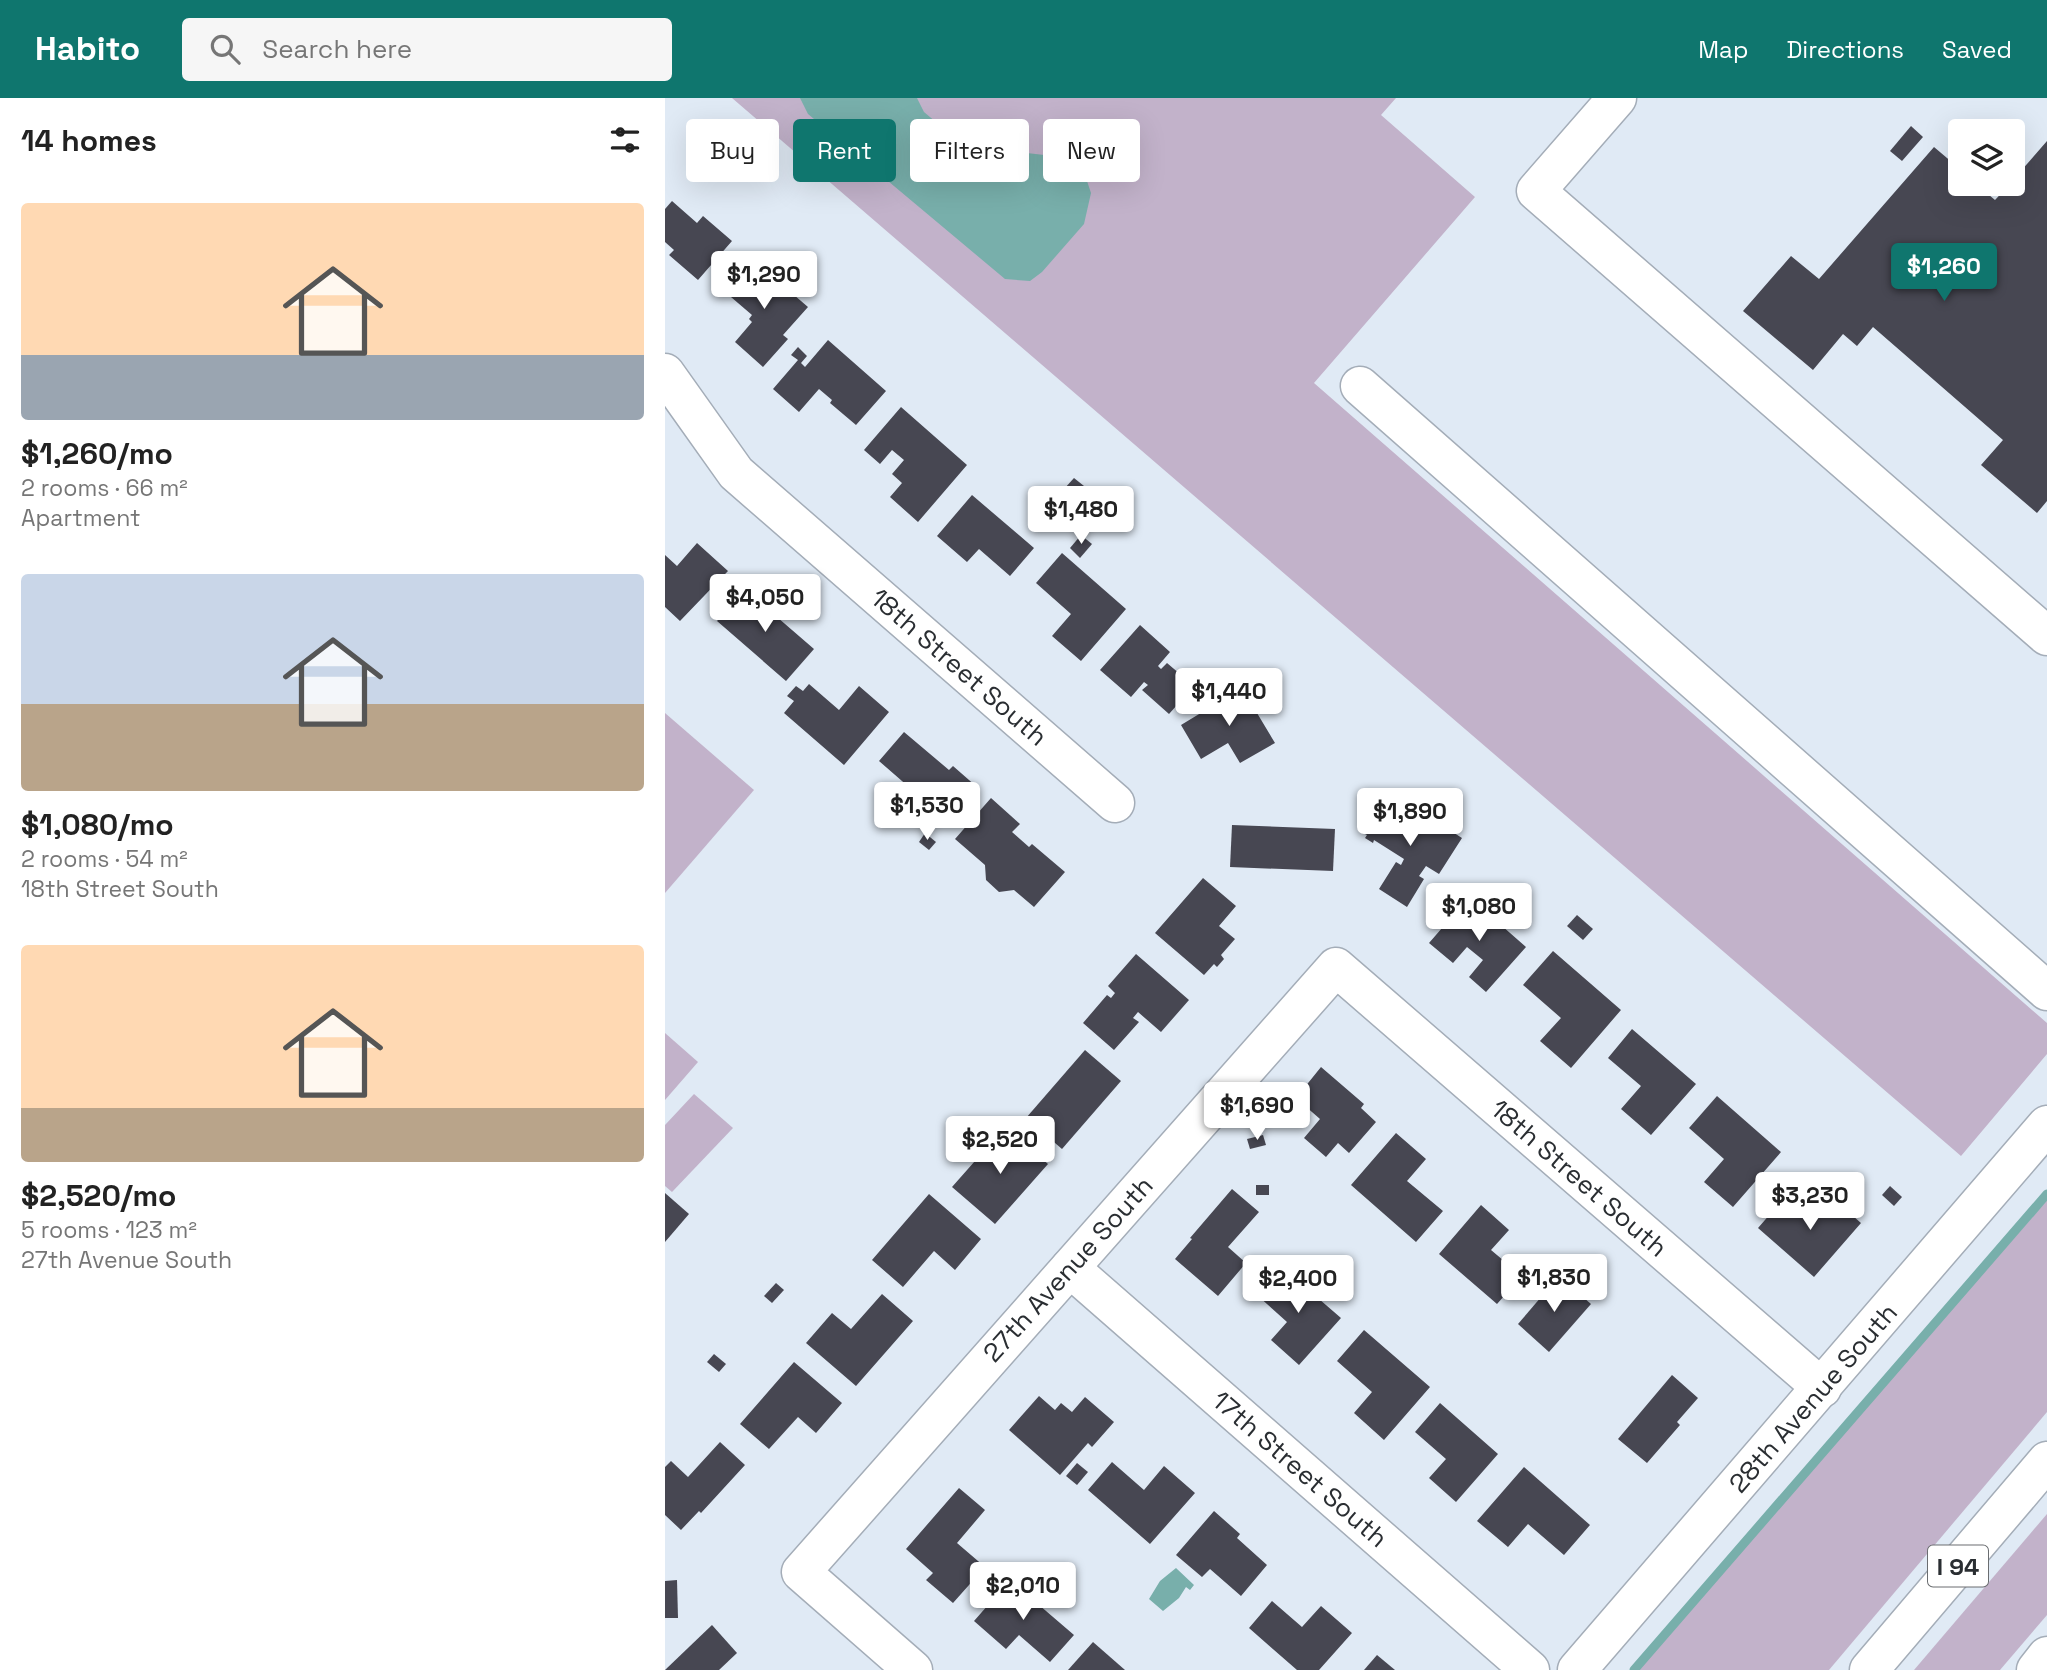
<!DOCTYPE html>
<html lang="en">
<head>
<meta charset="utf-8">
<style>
  :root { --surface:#fff; --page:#f6f6f6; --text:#222; --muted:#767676; --accent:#0f766e }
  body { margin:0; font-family:"Space Grotesk",sans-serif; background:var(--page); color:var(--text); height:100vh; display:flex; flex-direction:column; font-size:26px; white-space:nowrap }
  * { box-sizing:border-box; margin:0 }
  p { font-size:23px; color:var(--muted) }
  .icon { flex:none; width:38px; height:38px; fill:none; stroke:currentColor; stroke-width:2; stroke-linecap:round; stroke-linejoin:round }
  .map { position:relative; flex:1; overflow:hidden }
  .panel { display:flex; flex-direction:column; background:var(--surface); width:665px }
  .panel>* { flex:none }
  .guide { position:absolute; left:21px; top:21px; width:665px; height:63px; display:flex; gap:14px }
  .buttons { position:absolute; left:1283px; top:21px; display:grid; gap:14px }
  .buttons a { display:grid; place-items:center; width:77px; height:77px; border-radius:7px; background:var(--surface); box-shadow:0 7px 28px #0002; font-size:35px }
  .price { position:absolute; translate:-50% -60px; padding:0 16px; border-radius:7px; background:#fff; color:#222; font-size:23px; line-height:46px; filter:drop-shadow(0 2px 4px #0008) }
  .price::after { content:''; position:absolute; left:50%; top:42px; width:21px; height:16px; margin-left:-10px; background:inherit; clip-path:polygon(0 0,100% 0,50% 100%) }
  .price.current { background:var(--accent); color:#fff }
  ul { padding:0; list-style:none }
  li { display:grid; align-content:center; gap:14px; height:371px; padding:0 21px }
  li span { display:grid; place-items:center; height:217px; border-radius:7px; color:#555 }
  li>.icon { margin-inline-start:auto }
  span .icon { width:126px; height:126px; fill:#fffc; stroke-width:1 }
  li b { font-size:30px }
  h2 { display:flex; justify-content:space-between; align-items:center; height:84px; padding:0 21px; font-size:30px }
  .pill { padding:0 24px; border-radius:7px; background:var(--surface); box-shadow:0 7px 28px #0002; font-size:24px; line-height:63px }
  .pill.current { background:var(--accent); color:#fff }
  header { display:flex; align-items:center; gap:42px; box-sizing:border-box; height:98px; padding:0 35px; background:var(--accent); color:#fff }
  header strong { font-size:33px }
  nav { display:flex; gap:38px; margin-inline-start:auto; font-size:24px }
  .search { width:490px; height:63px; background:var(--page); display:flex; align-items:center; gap:18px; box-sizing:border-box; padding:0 24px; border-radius:7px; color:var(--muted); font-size:26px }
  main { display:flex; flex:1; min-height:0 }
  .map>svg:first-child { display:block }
  .green { fill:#c2b2ca }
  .water { fill:#78afab }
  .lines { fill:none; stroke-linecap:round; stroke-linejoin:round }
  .stream { stroke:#78afab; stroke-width:9 }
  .building { fill:#474752 }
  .minor-casing { stroke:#a4adb8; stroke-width:41 }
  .highway-casing { stroke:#a4adb8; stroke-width:41 }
  .minor { stroke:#fff; stroke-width:38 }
  .highway { stroke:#fff; stroke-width:38 }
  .labels { text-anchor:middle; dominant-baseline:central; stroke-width:7; stroke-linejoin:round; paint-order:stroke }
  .shield { fill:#fff; stroke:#6a6d70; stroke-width:2 }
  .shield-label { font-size:24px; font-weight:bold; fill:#2a2e32 }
  .street-label { font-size:26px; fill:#2a2e32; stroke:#fff }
</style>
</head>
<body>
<header>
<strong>Habito</strong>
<div class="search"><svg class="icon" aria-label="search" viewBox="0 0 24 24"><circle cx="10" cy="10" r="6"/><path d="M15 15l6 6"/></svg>Search here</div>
<nav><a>Map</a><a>Directions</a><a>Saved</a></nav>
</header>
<main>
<section class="panel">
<h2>14 homes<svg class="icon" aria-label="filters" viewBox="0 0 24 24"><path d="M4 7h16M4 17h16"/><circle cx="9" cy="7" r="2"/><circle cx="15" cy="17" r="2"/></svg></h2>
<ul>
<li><span style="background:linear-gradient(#ffd9b3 70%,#9aa5b1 0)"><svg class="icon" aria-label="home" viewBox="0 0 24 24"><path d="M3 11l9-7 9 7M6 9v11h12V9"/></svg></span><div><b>$1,260/mo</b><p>2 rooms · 66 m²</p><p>Apartment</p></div></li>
<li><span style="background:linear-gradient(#c9d6e8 60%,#b9a48a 0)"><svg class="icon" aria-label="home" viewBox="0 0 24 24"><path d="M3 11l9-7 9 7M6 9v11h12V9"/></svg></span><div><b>$1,080/mo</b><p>2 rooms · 54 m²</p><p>18th Street South</p></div></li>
<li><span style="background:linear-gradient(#ffd9b3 75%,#b9a48a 0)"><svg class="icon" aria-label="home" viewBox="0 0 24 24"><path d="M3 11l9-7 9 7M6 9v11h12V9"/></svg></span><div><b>$2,520/mo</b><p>5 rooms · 123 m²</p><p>27th Avenue South</p></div></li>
</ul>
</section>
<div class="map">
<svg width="1382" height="1572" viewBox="0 0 1382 1572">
  <rect width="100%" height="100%" fill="#e0eaf5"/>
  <g class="green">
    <path d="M 67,0 L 731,0 L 716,17 L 810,99 L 649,285 L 1382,925 L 1382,956 L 1296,1058 Z"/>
    <path d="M 0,615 L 89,692 L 0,795 Z"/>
    <path d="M 0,935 L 33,964 L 0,1002 Z"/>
    <path d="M 29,996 L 68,1030 L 7,1094 L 0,1088 L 0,1027 Z"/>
    <path d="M 1382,1102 L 1382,1314 L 1164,1572 L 972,1572 Z"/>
    <path d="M 1382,1416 L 1382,1517 L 1335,1572 L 1249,1572 Z"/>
  </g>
  <g class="water">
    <path d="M 135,0 L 252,0 L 259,14 L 278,30 L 336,52 L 388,58 L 406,62 L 419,74 L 426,95 L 419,126 L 377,174 L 365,183 L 340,181 L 143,16 Z"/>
    <path d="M 511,1470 L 529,1487 L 525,1492 L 521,1489 L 514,1500 L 498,1513 L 484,1501 L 495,1483 Z"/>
  </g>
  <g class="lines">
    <path class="stream" d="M 969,1572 L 1382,1096"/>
  </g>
  <g class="building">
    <path d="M 1246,28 L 1258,39 L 1237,63 L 1225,53 Z"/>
    <path d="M 1382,43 L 1382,403 L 1372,415 L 1316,367 L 1338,342 L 1208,229 L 1192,248 L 1178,236 L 1148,272 L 1078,213 L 1126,158 L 1154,181 L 1269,49 L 1295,71 L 1295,86 L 1311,86 L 1330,102 L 1345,86 L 1348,86 L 1348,82 Z"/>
    <path d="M 7,103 L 32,125 L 38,118 L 67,143 L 33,182 L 4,157 L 9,152 L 0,144 L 0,111 Z"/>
    <path d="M 87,161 L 143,209 L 118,237 L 123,241 L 98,269 L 70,244 L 87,224 L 84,221 L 87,217 L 59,193 Z"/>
    <path d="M 163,242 L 221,293 L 191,327 L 165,305 L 167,302 L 154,291 L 134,314 L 108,291 L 133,262 L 126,257 L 133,249 L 142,258 L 136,265 L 140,269 Z"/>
    <path d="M 236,309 L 302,367 L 253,424 L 225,399 L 237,385 L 227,376 L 239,362 L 227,352 L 215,366 L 199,352 Z"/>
    <path d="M 409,380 L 419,388 L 409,400 L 399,391 Z"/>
    <path d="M 307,397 L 369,450 L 345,478 L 314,451 L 302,464 L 272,438 Z"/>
    <path d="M 416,437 L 427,446 L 415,460 L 405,450 Z"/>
    <path d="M 32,445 L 63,473 L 15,523 L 0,509 L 0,457 L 12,468 Z"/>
    <path d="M 397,455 L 461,511 L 416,563 L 387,538 L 406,516 L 371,485 Z"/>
    <path d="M 82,489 L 107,510 L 105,513 L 149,551 L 121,583 L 52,523 Z"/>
    <path d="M 475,527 L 505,554 L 493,568 L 496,571 L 502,565 L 529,588 L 504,616 L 477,592 L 483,587 L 479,584 L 466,599 L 435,572 Z"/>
    <path d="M 144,586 L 174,612 L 194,588 L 224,614 L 179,667 L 119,615 L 129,603 L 122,598 L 131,588 L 138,593 Z"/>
    <path d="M 577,590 L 610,645 L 575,665 L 563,645 L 536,661 L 516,627 Z"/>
    <path d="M 239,634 L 284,672 L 288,668 L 312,689 L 283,723 L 214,663 Z"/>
    <path d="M 726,698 L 734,703 L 732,706 L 758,722 L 761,717 L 797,740 L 774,776 L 761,768 L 754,778 L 759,781 L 742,809 L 714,791 L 731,764 L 736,767 L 739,761 L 709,742 L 708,745 L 700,740 L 702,737 L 700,736 L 722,700 Z"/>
    <path d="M 326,700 L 355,726 L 347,734 L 364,749 L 367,746 L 400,774 L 369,809 L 349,792 L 334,794 L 321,782 L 320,767 L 290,741 Z"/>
    <path d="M 567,727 L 670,731 L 668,773 L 565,769 Z"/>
    <path d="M 260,735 L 271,744 L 264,752 L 254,744 Z"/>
    <path d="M 538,780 L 571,808 L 554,828 L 570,841 L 556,857 L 559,861 L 552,869 L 549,866 L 539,877 L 490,835 Z"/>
    <path d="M 834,793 L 844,802 L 837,811 L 827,802 Z"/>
    <path d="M 804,799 L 861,849 L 821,894 L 804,879 L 818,862 L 802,849 L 788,865 L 764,845 Z"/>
    <path d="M 912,817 L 928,831 L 918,842 L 902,828 Z"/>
    <path d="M 888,853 L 956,912 L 906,970 L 875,943 L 896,920 L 858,887 Z"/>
    <path d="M 471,856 L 524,902 L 496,934 L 473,914 L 468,920 L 474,924 L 449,952 L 418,925 L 442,897 L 446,900 L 450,895 L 443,888 Z"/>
    <path d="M 967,931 L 1031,986 L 986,1037 L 956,1011 L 976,988 L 943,960 Z"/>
    <path d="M 420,952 L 456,983 L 397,1051 L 361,1020 Z"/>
    <path d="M 656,969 L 699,1006 L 696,1010 L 711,1024 L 684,1055 L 673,1045 L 661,1059 L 639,1040 L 655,1021 L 631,1000 Z"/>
    <path d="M 1052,998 L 1116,1054 L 1068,1109 L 1039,1084 L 1059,1061 L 1024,1030 Z"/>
    <path d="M 343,1032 L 383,1066 L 330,1126 L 287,1089 L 325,1046 L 328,1049 Z"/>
    <path d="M 731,1035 L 761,1061 L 742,1083 L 778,1113 L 751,1144 L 686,1087 Z"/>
    <path d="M 598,1037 L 601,1047 L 585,1051 L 582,1041 Z"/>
    <rect x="591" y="1087" width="13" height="10"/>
    <path d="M 1225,1088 L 1237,1099 L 1229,1108 L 1217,1097 Z"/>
    <path d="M 567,1091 L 594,1114 L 563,1149 L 581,1165 L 553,1198 L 510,1161 L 527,1141 L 525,1140 Z"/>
    <path d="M 0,1095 L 24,1116 L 0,1144 Z"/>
    <path d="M 264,1096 L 316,1141 L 290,1172 L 269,1153 L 238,1189 L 207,1162 Z"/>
    <path d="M 1164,1097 L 1196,1125 L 1149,1179 L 1093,1130 L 1121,1098 L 1145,1119 Z"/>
    <path d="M 816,1107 L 844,1132 L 826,1152 L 857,1178 L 832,1206 L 774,1156 Z"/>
    <path d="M 617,1169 L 676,1220 L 634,1267 L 606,1242 L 622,1224 L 592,1197 Z"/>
    <path d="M 894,1178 L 926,1206 L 884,1254 L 853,1226 Z"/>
    <path d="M 111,1185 L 119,1192 L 107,1205 L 99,1198 Z"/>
    <path d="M 217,1196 L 248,1223 L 191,1288 L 141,1245 L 167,1215 L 186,1231 Z"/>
    <path d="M 699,1232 L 765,1289 L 719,1342 L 689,1315 L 707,1294 L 672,1263 Z"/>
    <path d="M 49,1256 L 61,1266 L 54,1274 L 42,1264 Z"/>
    <path d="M 129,1264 L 177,1305 L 151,1335 L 133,1319 L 104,1351 L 75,1326 Z"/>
    <path d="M 1007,1277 L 1033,1300 L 1012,1324 L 1015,1327 L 982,1365 L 953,1341 Z"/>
    <path d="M 374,1298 L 390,1312 L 396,1305 L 407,1314 L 420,1299 L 449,1324 L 427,1349 L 423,1345 L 395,1377 L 344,1332 Z"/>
    <path d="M 775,1305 L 833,1356 L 791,1404 L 764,1380 L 781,1361 L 750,1334 Z"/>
    <path d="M 55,1344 L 80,1367 L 36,1415 L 34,1413 L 16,1432 L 0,1417 L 0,1369 L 6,1363 L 23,1379 Z"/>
    <path d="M 447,1364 L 479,1392 L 499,1368 L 530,1395 L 485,1446 L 423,1392 Z"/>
    <path d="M 412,1365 L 423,1374 L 412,1387 L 401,1378 Z"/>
    <path d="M 859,1369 L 925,1427 L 899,1457 L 863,1426 L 843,1449 L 812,1423 Z"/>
    <path d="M 294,1390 L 320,1412 L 292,1445 L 320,1469 L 288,1505 L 261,1482 L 268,1475 L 241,1451 Z"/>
    <path d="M 549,1413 L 575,1436 L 572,1440 L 602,1467 L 576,1498 L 545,1471 L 537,1479 L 511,1457 Z"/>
    <path d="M 12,1482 L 13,1520 L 0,1520 L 0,1483 Z"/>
    <path d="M 345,1482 L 409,1537 L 385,1564 L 354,1537 L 341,1551 L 309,1523 Z"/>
    <path d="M 607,1503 L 637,1529 L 656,1508 L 687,1535 L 654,1572 L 632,1572 L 584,1530 Z"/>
    <path d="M 47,1527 L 72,1555 L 54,1572 L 0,1572 Z"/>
    <path d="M 428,1544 L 460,1572 L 403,1572 Z"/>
    <path d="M 712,1557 L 730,1572 L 699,1572 Z"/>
  </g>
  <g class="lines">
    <defs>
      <g id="minor">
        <path d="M 952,0 L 871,93 L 1382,538"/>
        <path d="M 0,275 L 71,375 L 450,705"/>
        <path d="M 695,288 L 1382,893"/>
        <path d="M 405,1170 L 865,1572"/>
        <path d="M 248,1572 L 136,1474 L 671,869 L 1157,1290"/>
        <path d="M 912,1572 L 1382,1027"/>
      </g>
      <g id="highway">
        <path d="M 1204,1572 L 1382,1363"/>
        <path d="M 1371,1572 L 1382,1558"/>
      </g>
    </defs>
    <use href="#minor" class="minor-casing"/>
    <use href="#highway" class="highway-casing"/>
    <use href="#minor" class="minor"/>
    <use href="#highway" class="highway"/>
  </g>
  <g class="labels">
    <rect class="shield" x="1263" y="1447.5" width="60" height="41" rx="5"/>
    <g class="shield-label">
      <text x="1293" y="1468">I 94</text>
    </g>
    <g class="street-label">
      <text transform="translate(294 569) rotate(41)">18th Street South</text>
      <text transform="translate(914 1080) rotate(41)">18th Street South</text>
      <text transform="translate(403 1171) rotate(-48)">27th Avenue South</text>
      <text transform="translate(1148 1300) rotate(-49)">28th Avenue South</text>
      <text transform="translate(635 1371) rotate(41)">17th Street South</text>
    </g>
  </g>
</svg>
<div class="buttons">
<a><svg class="icon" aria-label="layers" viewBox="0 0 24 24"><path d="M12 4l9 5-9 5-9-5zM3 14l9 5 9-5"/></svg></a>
</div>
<b class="price current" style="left:1279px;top:205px">$1,260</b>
<b class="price" style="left:99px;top:213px">$1,290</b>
<b class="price" style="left:416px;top:448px">$1,480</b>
<b class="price" style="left:100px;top:536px">$4,050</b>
<b class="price" style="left:564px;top:630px">$1,440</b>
<b class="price" style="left:262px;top:744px">$1,530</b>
<b class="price" style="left:745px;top:750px">$1,890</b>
<b class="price" style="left:814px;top:845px">$1,080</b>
<b class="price" style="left:592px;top:1044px">$1,690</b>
<b class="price" style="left:335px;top:1078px">$2,520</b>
<b class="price" style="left:1145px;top:1134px">$3,230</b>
<b class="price" style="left:889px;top:1216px">$1,830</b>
<b class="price" style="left:633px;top:1217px">$2,400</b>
<b class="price" style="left:358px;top:1524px">$2,010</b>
<div class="guide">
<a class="pill">Buy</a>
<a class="pill current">Rent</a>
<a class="pill">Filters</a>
<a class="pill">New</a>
</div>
</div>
</main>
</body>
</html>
